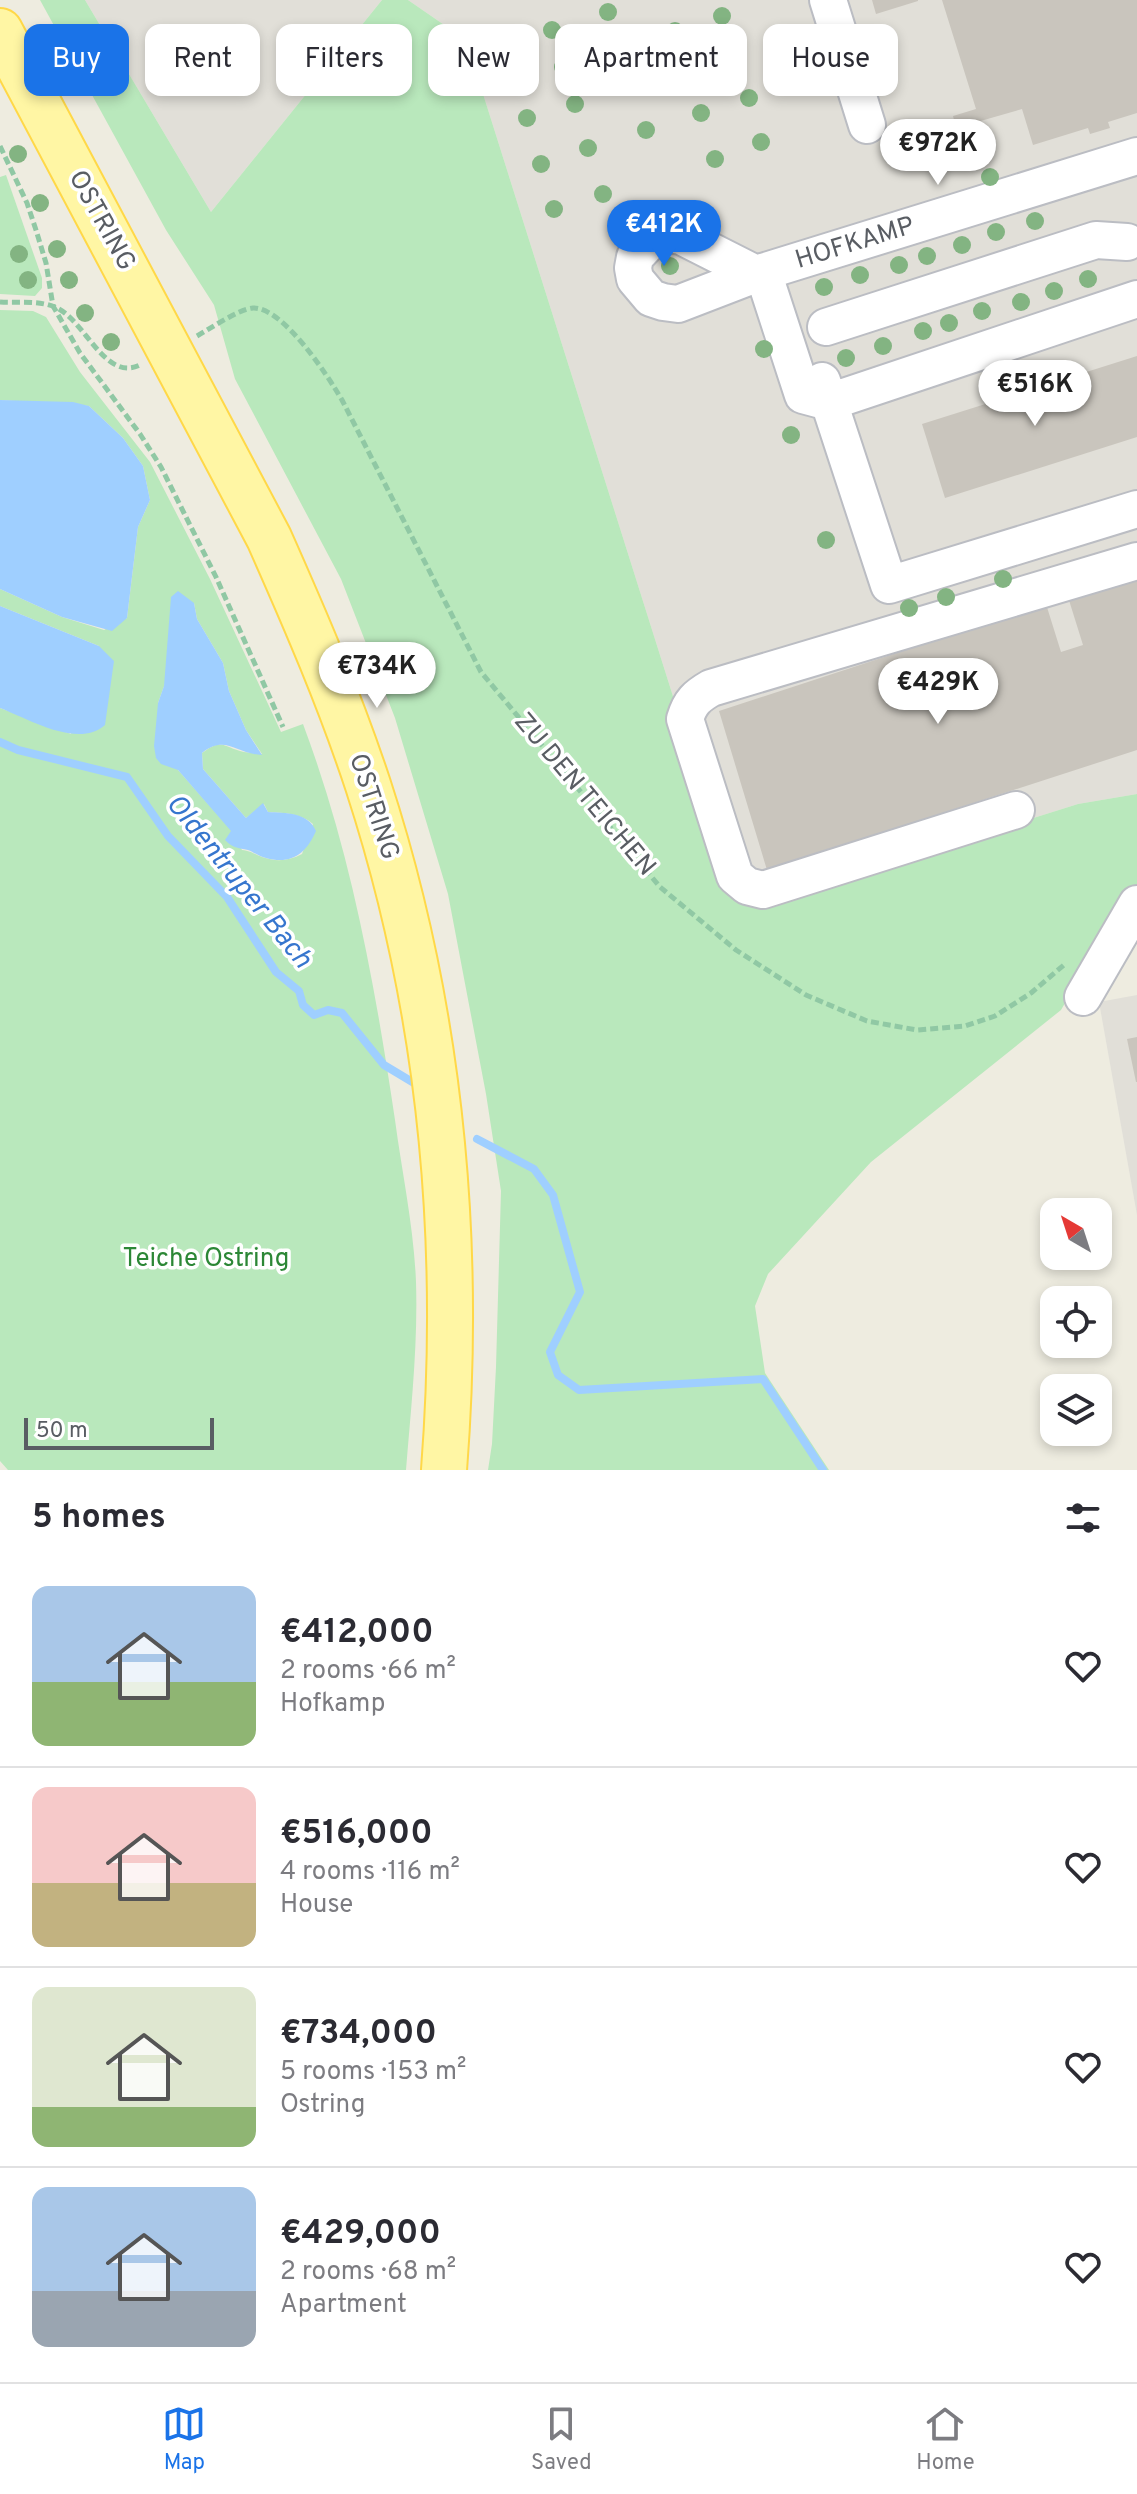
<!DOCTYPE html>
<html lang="en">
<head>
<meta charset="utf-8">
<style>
  :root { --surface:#fff; --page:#f2f2f3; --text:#2b2b33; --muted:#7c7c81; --line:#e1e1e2; --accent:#1a73e8 }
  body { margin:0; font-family:Overpass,sans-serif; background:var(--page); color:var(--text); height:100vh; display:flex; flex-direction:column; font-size:30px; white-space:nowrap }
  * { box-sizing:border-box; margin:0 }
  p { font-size:26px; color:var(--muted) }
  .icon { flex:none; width:44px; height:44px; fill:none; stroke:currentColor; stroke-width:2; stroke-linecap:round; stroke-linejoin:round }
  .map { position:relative; height:1470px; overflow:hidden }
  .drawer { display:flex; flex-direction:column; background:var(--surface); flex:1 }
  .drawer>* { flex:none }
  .top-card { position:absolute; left:24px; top:24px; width:1090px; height:72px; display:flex; gap:16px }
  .needle { width:52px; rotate:321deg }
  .tools { position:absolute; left:1040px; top:1198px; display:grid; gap:16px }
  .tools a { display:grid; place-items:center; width:72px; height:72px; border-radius:16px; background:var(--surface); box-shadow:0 4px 12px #0003; font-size:40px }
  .scale { position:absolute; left:24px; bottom:20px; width:190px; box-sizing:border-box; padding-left:8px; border:4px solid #595d63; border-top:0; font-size:22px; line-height:28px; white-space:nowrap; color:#595d63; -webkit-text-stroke:6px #fff; paint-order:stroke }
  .price { position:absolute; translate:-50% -68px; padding:0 18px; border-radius:28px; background:#fff; color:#222; font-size:26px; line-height:52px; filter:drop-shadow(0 2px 4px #0008) }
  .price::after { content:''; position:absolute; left:50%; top:48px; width:24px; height:18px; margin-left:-12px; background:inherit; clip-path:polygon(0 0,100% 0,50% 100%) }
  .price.on { background:var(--accent); color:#fff }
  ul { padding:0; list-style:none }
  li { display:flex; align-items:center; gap:24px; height:200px; padding:0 32px }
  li+li { border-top:2px solid var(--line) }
  li span { display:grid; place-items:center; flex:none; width:224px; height:160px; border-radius:16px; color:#555 }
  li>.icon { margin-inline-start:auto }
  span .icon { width:96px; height:96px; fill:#fffc; stroke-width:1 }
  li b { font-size:34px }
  h2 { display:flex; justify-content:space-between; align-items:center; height:96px; padding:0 32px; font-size:34px }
  .pill { padding:0 28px; border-radius:16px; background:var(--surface); box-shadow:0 4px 12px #0003; font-size:28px; line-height:72px }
  .pill.on { background:var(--accent); color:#fff }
  .tab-bar { display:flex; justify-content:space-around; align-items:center; height:112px; border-top:2px solid var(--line); background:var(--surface); font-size:22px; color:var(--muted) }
  .tab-bar a { display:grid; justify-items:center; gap:4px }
  .tab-bar .on { color:var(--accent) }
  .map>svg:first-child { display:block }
  .industrial { fill:#e1dfd8 }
  .green { fill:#b9e8bc; fill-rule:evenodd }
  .water { fill:#9fcfff }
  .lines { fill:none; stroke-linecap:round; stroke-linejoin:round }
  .stream { stroke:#9fcfff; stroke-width:8 }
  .building { fill:#c9c5bd }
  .minor-casing { stroke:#bbbdc3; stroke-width:40 }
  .major-casing { stroke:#ffd848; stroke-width:48 }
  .path { stroke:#90c8a4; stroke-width:5; stroke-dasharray:8 4; stroke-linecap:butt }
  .minor { stroke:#fff; stroke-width:36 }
  .major { stroke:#fff6a4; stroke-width:44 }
  .tree { fill:#83b482 }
  .labels { text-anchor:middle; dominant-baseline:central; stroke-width:7; stroke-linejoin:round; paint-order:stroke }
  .street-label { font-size:26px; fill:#595d63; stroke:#fff }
  .park-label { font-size:26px; fill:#2c8736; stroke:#fff }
  .water-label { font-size:28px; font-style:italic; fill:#3676ce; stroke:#fff }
</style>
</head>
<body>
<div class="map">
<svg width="1137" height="1470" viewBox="0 0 1137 1470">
  <rect width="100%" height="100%" fill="#eeece0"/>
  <g class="industrial">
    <path d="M 85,0 L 382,0 L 211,212 Z"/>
    <path d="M 408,0 L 1137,0 L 1137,794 L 1078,804 L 759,904 L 677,709 L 466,40 Z"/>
    <path d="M 1137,995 L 1137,1215 L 1099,1002 Z"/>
  </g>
  <g class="green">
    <path d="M 40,0 L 85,0 L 211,212 L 382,0 L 408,0 L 466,40 L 677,709 L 760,904 L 1078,804 L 1137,794 L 1137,895 L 1087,965 L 1061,1010 L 871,1162 L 768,1274 L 755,1306 L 765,1373 L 829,1470 L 488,1470 L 492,1444 L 496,1367 L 501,1191 L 486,1094 L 448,894 L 395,718 L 341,579 L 235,379 L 214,305 L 166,230 Z"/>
    <path d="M 6,175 L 42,278 L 42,288 L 35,296 L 0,294 L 0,177 Z"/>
    <path d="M 0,310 L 33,311 L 46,317 L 80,372 L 150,462 L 210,579 L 281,732 L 303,724 C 351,852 375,985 395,1120 C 402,1173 414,1228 416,1282 C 418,1345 411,1408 406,1470 L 8,1470 L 0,1461 L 0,708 L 71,734 L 99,646 L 0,606 L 0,589 L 62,617 L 104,630 L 127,618 L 138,527 L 150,500 L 143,466 L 123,438 L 89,406 L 0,400 ZM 194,603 L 197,619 L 223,663 L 229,691 L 246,730 L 262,754 C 255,753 247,753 240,751 C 221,745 221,739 202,753 L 203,769 L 246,818 L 264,804 L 268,812 C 285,813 300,813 313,824 L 302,854 C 289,861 276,862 262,857 C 254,854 251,851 242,850 L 232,831 L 178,770 L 158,703 Z"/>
  </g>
  <g class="water">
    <path d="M 0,400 L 73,402 L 89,406 L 123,438 L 143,466 L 150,500 L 138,527 L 127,618 L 112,631 L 62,617 L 0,589 Z"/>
    <path d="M 178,591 L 194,603 L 197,619 L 223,663 L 229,691 L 246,730 L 262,755 C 235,754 226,734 202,753 L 203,769 L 246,818 L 263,803 L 268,812 C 286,813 308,812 316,831 C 306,854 291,865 266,858 C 259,857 254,852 248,850 C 238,848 233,848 225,840 L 231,831 L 178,770 L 161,764 L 156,758 L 154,746 L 158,703 L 164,686 L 171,597 Z"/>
    <path d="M 0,606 L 99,646 L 114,661 L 105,725 C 78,749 29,719 0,708 Z"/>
  </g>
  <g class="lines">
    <g class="stream">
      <path d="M 0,742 L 18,750 L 127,777 L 168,836 L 227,897 L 276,972 L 299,991 L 303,1005 L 314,1015 L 328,1010 L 342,1013 L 384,1065 L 414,1083"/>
      <path d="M 477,1139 L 534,1169 L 553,1195 L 580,1292 L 550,1352 L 558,1375 L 579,1390 L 763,1379 L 823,1470"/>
    </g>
  </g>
  <g class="building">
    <path d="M 872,0 L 918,0 L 918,1 L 876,14 Z"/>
    <path d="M 942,0 L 1137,0 L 1137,113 L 1108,122 L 1110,128 L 1090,134 L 1088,128 L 1033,145 L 1022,109 L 956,128 L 953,116 L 976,109 Z"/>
    <path d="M 1137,356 L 1137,437 L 945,498 L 922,424 Z"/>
    <path d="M 1137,575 L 1137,750 L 767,870 L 719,711 L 1046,604 L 1061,652 L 1083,645 L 1068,597 Z"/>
    <path d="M 1137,1037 L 1137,1082 L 1136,1082 L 1127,1039 Z"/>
  </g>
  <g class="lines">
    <defs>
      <g id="minor">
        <path d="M 828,0 L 867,125"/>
        <path d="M 763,272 L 803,395 L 829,402 L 889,585 L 1137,509"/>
        <path d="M 756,274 L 681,236 L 667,234 L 651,240 L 635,257 L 633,268 L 635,279 L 651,298 L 663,302 L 678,304 L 756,274 L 1137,156"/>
        <path d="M 826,327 L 1096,240 L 1127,242"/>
        <path d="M 822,381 L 829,402 L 1137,299"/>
        <path d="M 1016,810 L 763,890 L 747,886 L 735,876 L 685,719 C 690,702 697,696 711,688 L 1137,561"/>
        <path d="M 1083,997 L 1137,904"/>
      </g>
      <path id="major" d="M 0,31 L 269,538 C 305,619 340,700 368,785 C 440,1006 462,1238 444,1470"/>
    </defs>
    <use href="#minor" class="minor-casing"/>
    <use href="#major" class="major-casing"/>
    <g class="path">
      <path d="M 0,146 L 27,203 L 36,230 L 46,263 L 53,306 L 80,353 L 140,434 L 161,467 L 216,577 L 283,727"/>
      <path d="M 0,302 C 18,303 41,300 57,308 C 86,322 105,382 140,365"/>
      <path d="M 197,336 C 211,328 239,309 253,308 C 283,307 328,376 342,400 L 481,672 L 660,887 L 736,950 L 806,995 L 867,1021 L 917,1030 L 965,1026 L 995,1016 L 1031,993 L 1065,964"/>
    </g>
    <use href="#minor" class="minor"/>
    <use href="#major" class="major"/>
  </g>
  <g class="tree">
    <circle cx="608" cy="12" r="9"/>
    <circle cx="722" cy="16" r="9"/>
    <circle cx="552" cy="30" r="9"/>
    <circle cx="675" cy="31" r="9"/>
    <circle cx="619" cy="49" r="9"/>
    <circle cx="733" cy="52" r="9"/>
    <circle cx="563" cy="67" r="9"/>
    <circle cx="686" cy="68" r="9"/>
    <circle cx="515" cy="82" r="9"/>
    <circle cx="630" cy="85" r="9"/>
    <circle cx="749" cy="98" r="9"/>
    <circle cx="575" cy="104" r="9"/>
    <circle cx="701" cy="113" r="9"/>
    <circle cx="527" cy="118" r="9"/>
    <circle cx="646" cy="130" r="9"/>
    <circle cx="761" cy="142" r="9"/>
    <circle cx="588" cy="148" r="9"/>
    <circle cx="18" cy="154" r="9"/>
    <circle cx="715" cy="159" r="9"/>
    <circle cx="541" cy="164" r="9"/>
    <circle cx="990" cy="177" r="9"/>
    <circle cx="603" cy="194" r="9"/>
    <circle cx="40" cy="203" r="9"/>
    <circle cx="554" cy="209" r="9"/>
    <circle cx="1035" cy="221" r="9"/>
    <circle cx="996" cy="232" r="9"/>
    <circle cx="962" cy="245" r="9"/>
    <circle cx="57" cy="249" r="9"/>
    <circle cx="19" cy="254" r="9"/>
    <circle cx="927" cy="256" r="9"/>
    <circle cx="899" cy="265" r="9"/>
    <circle cx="670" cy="266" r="9"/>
    <circle cx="860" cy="275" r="9"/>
    <circle cx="1088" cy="279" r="9"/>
    <circle cx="28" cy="280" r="9"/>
    <circle cx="69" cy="280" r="9"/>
    <circle cx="824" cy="287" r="9"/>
    <circle cx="1054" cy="291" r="9"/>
    <circle cx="1021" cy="302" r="9"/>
    <circle cx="982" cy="311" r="9"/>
    <circle cx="85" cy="313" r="9"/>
    <circle cx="949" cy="323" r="9"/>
    <circle cx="923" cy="331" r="9"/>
    <circle cx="111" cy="342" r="9"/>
    <circle cx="883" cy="346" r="9"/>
    <circle cx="764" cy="349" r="9"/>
    <circle cx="846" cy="358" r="9"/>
    <circle cx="791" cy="435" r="9"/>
    <circle cx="826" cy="540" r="9"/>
    <circle cx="1003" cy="579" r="9"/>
    <circle cx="946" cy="597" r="9"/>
    <circle cx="909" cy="608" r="9"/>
  </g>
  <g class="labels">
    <g class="street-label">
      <text transform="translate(101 221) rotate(61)">OSTRING</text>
      <text transform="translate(855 244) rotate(-17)">HOFKAMP</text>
      <text transform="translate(584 795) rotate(50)">ZU DEN TEICHEN</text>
      <text transform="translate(373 807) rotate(72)">OSTRING</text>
    </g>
    <g class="park-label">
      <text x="206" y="1259">Teiche Ostring</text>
    </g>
    <g class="water-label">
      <text transform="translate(238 882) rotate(51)">Oldentruper Bach</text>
    </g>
  </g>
</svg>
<div class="tools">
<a><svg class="needle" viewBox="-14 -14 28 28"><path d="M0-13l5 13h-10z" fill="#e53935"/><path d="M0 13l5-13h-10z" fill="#7c7c81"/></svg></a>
<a><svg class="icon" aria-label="locate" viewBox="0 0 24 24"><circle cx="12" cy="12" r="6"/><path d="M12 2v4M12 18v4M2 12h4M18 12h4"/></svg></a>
<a><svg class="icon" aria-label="layers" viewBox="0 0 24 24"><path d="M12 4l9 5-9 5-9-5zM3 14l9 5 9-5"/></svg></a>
</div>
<div class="scale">50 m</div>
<b class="price" style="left:938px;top:187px">€972K</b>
<b class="price on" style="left:664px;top:268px">€412K</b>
<b class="price" style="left:1035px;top:428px">€516K</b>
<b class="price" style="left:377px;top:710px">€734K</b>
<b class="price" style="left:938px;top:726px">€429K</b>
<div class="top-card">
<a class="pill on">Buy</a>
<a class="pill">Rent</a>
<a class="pill">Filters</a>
<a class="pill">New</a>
<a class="pill">Apartment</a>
<a class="pill">House</a>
</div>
</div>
<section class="drawer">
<h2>5 homes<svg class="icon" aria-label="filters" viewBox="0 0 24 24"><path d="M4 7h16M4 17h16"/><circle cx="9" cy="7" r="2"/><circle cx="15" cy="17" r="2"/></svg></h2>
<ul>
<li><span style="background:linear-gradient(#a9c7e8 60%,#8fb573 0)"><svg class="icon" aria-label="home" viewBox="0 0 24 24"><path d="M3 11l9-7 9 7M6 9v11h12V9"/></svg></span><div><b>€412,000</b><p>2 rooms · 66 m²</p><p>Hofkamp</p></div><svg class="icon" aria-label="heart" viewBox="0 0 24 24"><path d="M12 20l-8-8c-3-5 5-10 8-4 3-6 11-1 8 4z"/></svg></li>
<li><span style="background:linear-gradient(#f6c9c9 60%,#c2b280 0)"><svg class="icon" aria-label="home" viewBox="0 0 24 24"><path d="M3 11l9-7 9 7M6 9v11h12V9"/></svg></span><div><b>€516,000</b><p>4 rooms · 116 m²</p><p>House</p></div><svg class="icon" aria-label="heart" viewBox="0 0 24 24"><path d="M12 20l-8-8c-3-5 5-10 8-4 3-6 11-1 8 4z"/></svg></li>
<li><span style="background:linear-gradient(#dfe7d0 75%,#8fb573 0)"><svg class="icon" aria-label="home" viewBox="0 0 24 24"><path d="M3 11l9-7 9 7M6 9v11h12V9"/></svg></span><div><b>€734,000</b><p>5 rooms · 153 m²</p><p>Ostring</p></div><svg class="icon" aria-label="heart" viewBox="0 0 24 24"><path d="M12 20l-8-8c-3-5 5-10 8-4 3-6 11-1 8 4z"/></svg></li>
<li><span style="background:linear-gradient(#a9c7e8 65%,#9aa5b1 0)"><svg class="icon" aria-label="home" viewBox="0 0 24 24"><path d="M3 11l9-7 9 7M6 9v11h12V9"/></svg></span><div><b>€429,000</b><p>2 rooms · 68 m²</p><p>Apartment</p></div><svg class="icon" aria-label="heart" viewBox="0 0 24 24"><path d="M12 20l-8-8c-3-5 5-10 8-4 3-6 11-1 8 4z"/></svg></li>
</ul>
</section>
<nav class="tab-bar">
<a class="on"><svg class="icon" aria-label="map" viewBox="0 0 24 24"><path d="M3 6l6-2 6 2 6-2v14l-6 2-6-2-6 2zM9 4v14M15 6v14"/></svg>Map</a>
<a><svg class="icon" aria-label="saved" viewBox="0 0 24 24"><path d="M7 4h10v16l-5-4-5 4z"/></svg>Saved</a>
<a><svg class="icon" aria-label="home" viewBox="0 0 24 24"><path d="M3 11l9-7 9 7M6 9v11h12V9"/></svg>Home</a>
</nav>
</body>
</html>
